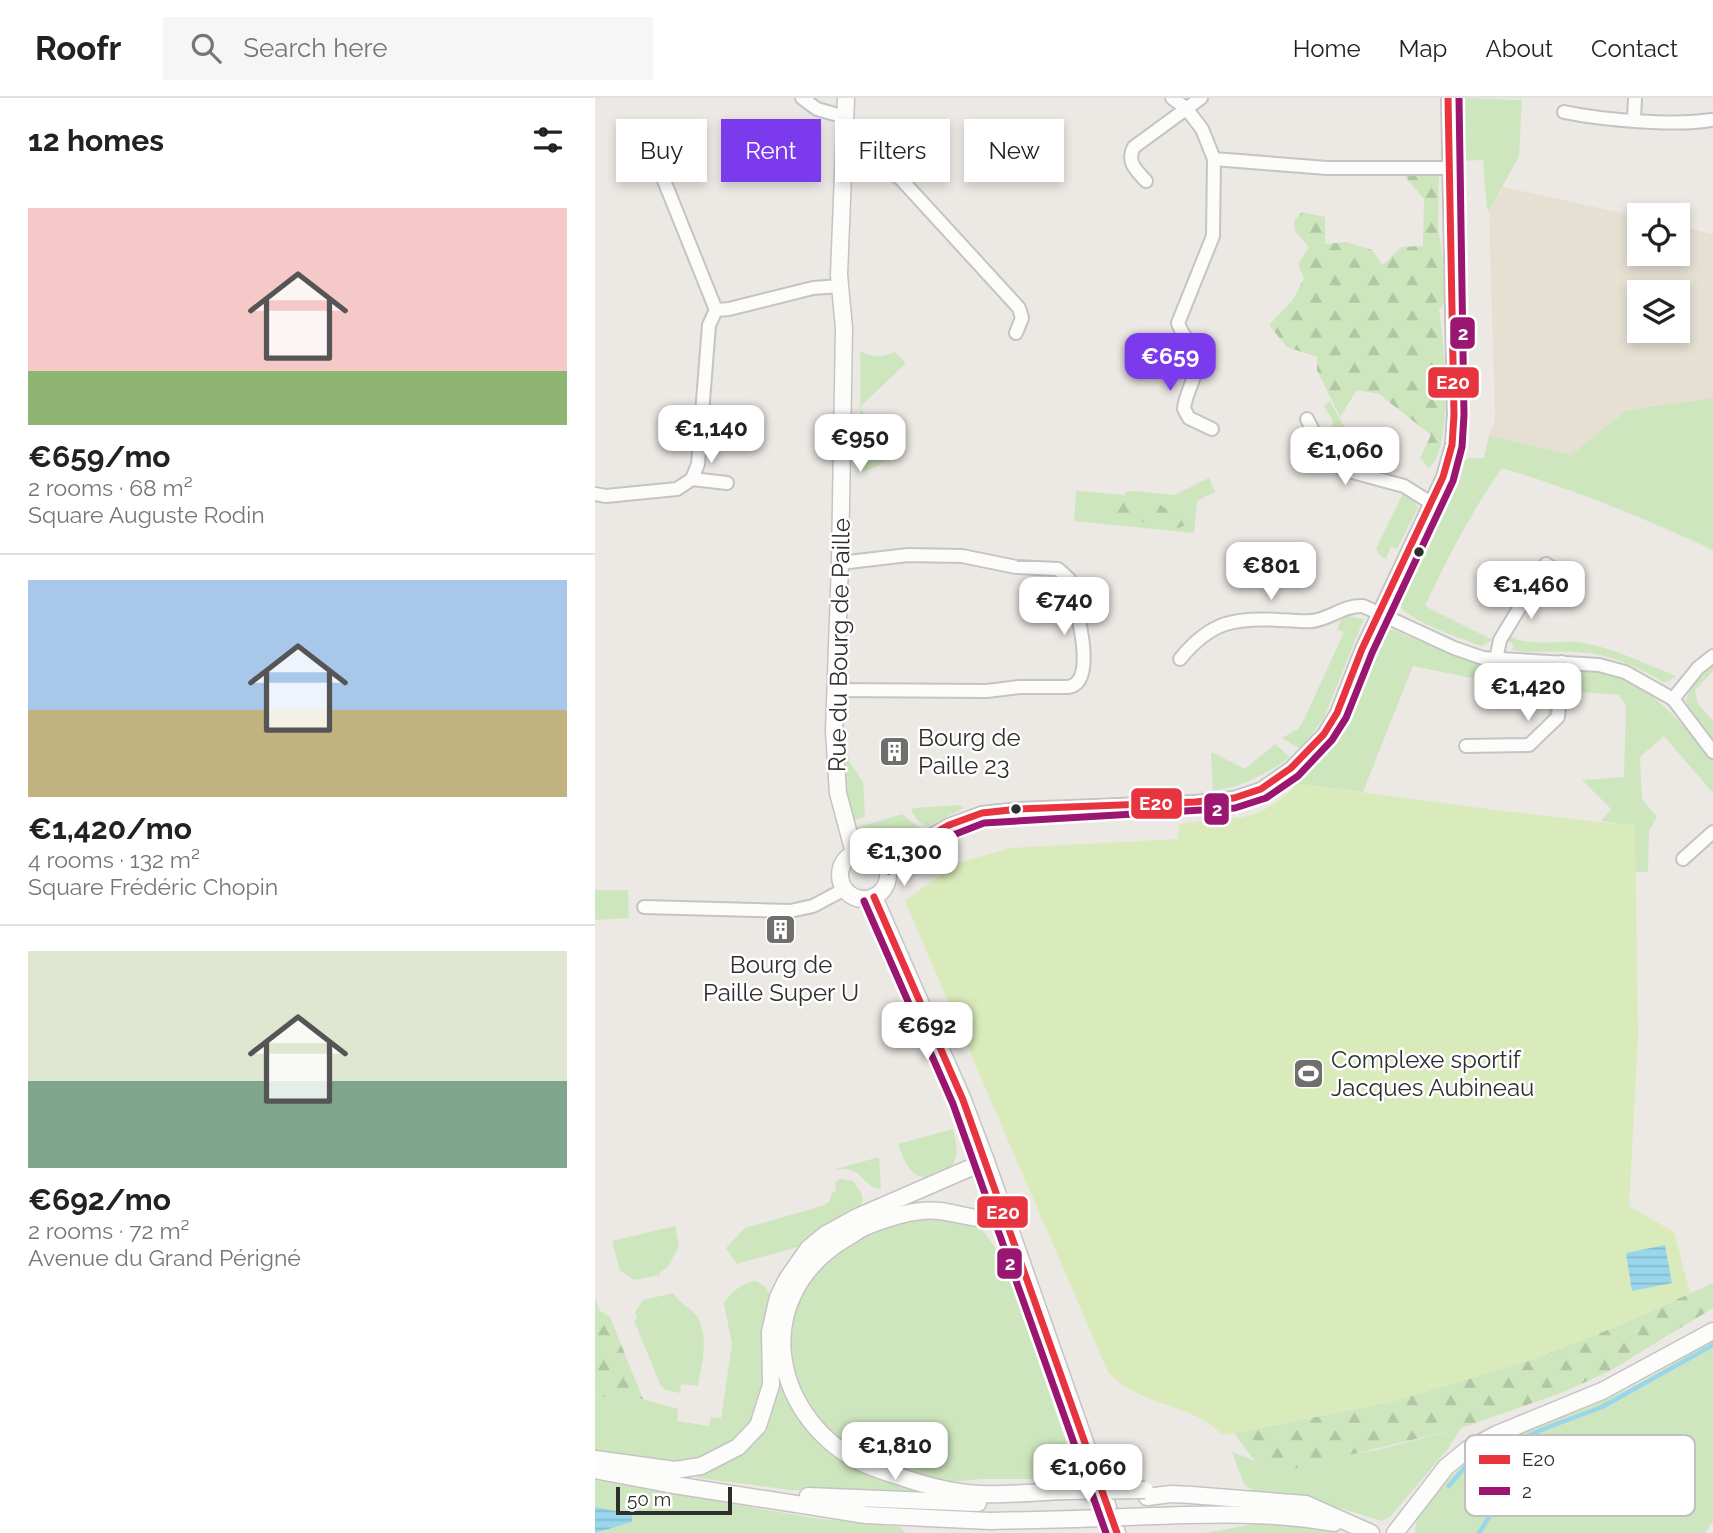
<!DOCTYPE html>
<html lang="en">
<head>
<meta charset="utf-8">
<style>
  :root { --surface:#fff; --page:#f6f6f6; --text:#222; --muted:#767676; --line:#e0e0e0; --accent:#7c3aed }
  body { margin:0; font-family:Raleway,sans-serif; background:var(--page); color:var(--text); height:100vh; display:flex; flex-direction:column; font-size:26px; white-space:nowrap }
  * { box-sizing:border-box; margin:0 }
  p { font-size:23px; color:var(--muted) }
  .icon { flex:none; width:38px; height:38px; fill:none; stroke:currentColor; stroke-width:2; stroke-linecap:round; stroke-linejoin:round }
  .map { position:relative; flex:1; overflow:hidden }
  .sheet { display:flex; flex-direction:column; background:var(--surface); width:595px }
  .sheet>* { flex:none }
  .hud { position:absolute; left:21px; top:21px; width:665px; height:63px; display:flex; gap:14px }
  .tools { position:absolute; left:1032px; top:105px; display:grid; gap:14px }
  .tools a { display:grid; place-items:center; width:63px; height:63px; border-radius:0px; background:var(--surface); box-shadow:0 4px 10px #0003; font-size:35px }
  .scale { position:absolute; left:21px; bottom:18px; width:116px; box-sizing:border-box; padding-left:7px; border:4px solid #2e2e2e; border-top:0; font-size:19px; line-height:24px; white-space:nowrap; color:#2e2e2e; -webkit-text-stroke:5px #fff; paint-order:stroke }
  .price { position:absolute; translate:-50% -60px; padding:0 16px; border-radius:14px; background:#fff; color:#222; font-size:23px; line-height:46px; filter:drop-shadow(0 2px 4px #0008) }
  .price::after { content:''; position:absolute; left:50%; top:42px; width:21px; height:16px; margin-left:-10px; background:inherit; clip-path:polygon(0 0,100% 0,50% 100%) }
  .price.selected { background:var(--accent); color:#fff }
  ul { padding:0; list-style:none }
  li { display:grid; align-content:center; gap:14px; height:371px; padding:0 28px }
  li+li { border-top:2px solid var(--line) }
  li span { display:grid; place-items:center; height:217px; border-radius:0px; color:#555 }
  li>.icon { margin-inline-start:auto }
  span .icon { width:126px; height:126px; fill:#fffc; stroke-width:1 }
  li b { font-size:30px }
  h2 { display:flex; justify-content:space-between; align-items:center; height:84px; padding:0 28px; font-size:30px }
  .chip { padding:0 24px; border-radius:0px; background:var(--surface); box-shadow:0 4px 10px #0003; font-size:24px; line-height:63px }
  .chip.selected { background:var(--accent); color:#fff }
  header { display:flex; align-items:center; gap:42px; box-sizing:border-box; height:98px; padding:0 35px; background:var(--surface); border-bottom:2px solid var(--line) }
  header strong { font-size:33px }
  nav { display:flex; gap:38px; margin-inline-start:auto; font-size:24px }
  .search { width:490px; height:63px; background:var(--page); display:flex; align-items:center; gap:18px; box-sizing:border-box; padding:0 24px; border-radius:0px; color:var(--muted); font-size:26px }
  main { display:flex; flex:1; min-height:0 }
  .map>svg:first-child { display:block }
  .education { fill:#e6e0d3; fill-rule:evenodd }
  .grass { fill:#cee6be }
  .forest { fill:url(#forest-firs) }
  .pitch { fill:#d9eabb }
  .water { fill:url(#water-rules) }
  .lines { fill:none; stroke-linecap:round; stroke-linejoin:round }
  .stream { stroke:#99d6ec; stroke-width:4.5 }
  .minor-casing { stroke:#c5c4c5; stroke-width:16 }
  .tertiary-casing { stroke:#c5c4c5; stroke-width:19 }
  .minor { stroke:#fcfcfb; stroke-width:12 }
  .tertiary { stroke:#fcfcfb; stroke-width:16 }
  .tertiary-bridge-casing { stroke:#c5c4c5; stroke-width:19; stroke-linecap:butt }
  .tertiary-bridge { stroke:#fcfcfb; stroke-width:16 }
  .bus-1-casing { stroke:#fff; stroke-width:12 }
  .bus-2-casing { stroke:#fff; stroke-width:12 }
  .bus-1 { stroke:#e7343f; stroke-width:7 }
  .bus-2 { stroke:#9b1670; stroke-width:7 }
  .bus-dot { fill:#2e2e2e; stroke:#fff; stroke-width:2.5 }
  .labels { text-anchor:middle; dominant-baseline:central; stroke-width:5; stroke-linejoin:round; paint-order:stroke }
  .street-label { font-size:24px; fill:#2e2e2e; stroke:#fff }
  .poi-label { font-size:24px; fill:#2e2e2e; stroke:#fff; text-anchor:start }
  .key { fill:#fff; stroke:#c0c0c0; stroke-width:2 }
  .key-label { font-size:19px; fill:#2e2e2e }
  .line-badge { stroke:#fff; stroke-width:2.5 }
  .badge-label { font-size:19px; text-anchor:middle; font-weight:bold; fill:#fff }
</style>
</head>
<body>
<header>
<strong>Roofr</strong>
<div class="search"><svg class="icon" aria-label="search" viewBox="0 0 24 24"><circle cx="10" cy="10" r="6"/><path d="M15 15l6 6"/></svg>Search here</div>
<nav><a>Home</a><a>Map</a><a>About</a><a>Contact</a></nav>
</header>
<main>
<section class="sheet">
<h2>12 homes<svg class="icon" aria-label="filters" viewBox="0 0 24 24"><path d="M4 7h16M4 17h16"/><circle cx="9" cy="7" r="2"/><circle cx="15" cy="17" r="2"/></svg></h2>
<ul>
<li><span style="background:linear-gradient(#f6c9c9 75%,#8fb573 0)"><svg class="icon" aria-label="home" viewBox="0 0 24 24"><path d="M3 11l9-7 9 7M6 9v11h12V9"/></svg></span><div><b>€659/mo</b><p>2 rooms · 68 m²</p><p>Square Auguste Rodin</p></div></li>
<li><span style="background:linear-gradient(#a9c7e8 60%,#c2b280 0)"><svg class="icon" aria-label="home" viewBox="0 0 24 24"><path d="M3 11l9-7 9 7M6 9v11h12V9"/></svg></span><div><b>€1,420/mo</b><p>4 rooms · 132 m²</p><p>Square Frédéric Chopin</p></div></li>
<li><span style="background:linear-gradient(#dfe7d0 60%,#7fa58c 0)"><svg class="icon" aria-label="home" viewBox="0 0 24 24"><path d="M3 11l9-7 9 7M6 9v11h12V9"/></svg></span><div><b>€692/mo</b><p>2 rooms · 72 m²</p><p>Avenue du Grand Périgné</p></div></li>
</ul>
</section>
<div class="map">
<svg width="1118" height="1435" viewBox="0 0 1118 1435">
  <defs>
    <pattern id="forest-firs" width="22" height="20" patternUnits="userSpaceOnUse" patternTransform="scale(1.75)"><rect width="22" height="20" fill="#cee6be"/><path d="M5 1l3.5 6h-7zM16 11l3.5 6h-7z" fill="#b1c6a4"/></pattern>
    <pattern id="water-rules" width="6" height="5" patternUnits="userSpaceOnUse" patternTransform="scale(1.75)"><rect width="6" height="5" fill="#99d6ec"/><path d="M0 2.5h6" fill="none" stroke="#84b8cb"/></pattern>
  </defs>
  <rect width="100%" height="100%" fill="#ece8e4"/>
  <path class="education" d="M 908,89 L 1045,119 L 1045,156 L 1083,156 L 1083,128 L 1118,136 L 1118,300 L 1032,312 L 976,358 L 894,338 L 900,321 L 894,113 ZM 1045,194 L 1083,194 L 1083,233 L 1045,233 Z"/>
  <g class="grass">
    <path d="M 867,0 L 927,2 L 924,58 L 894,113 L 892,110 L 888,62 L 865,63 C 865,53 868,49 869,41 C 870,27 866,14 867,0 Z"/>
    <path d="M 266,21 L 309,68 L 274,53 Z"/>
    <path d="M 265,253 C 278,260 286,260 300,254 L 311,265 L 264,310 L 302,351 C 290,363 280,373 263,374 C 265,336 266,292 265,253 Z"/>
    <path d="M 1118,300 L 1118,452 C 1049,420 980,392 907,370 C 877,413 852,460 830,508 L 898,542 L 886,548 C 869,542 815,523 806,509 C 803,505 804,503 804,498 L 831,450 L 826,442 L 863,366 L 874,360 L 889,360 L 894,338 L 976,357 L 1032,312 Z"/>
    <path d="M 735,303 L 765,358 L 781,355 L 783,369 L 781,372 C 763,374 732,362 734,340 C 734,334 738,329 738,323 L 729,308 Z"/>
    <path d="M 614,380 L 620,394 L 602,403 L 599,435 L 479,423 L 481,393 L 530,397 L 531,394 L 539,393 L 580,397 Z"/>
    <path d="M 808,395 L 818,400 L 823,410 L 802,451 L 796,448 L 791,461 L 786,459 L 781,451 Z"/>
    <path d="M 753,518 L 769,521 L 729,620 L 705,651 L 687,640 L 703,631 L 708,624 L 749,534 L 742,532 L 746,522 Z"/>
    <path d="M 794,532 L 799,532 C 856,557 888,571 952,569 C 966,578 960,607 953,620 L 953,607 L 942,595 L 930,591 L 818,568 L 768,694 L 705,686 L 697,691 L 700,677 L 720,660 L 734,643 L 749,616 L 778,548 L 787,535 Z"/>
    <path d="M 911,536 C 933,550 957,542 982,544 C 1014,548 1051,566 1081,578 L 1074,583 L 1068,584 C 1042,568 1014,556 984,554 C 962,552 938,556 916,552 L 919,549 L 915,543 L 910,545 Z"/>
    <path d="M 1118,567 L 1118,573 L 1100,592 L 1103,606 L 1118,623 L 1118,644 L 1095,614 L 1091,601 L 1097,588 Z"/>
    <path d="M 985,570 C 1045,574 1083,619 1118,663 L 1118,695 L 1069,638 L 1045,659 L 1047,701 L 1062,719 L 1054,733 L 1053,774 L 1040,774 L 1040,728 L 1006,723 L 1016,711 L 987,682 L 1029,679 L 1031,608 L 1024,597 L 975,593 L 976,582 Z"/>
    <path d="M 248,616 L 254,663 L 268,684 L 270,719 L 258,722 L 248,674 Z"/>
    <path d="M 680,646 L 695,659 C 670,677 648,689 618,693 L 616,654 L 650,671 Z"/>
    <path d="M 364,707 L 369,710 L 333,728 L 323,723 L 316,712 L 318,710 Z"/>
    <path d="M 307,716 L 326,731 C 298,748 286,759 261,730 Z"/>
    <path d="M 0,792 L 33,792 L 34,820 L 0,822 Z"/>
    <path d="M 358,1031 C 360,1040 363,1050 361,1059 C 358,1075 333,1085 320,1076 C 311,1070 307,1056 303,1046 Z"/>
    <path d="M 284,1059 L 286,1091 C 264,1088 270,1066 237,1072 Z"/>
    <path d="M 245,1081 L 258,1083 L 266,1094 L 268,1103 L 261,1113 L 209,1147 L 142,1166 L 131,1150 L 150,1130 L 227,1108 L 234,1104 L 237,1094 L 241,1093 L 240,1084 Z"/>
    <path d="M 337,1118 L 385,1129 L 405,1156 L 412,1171 L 481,1374 L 463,1376 L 459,1381 L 385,1381 L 347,1385 L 265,1359 L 223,1325 L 196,1271 L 195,1224 L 213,1182 L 247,1149 L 295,1128 Z"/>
    <path d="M 80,1128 L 84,1148 L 72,1170 L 65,1174 L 65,1177 L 39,1182 L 25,1172 L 17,1143 Z"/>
    <path d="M 160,1183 C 171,1187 173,1192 176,1204 C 174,1230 175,1258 171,1284 C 163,1332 123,1366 74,1365 C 50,1364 24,1356 0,1352 L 0,1299 L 48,1301 L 83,1311 L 82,1323 L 114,1328 L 116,1319 L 126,1320 L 137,1246 L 129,1206 C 135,1194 148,1185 160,1183 Z"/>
    <path d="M 78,1195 C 84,1205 95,1209 101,1217 C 115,1238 107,1265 103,1288 L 86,1286 L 85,1295 L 71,1292 L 66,1288 L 39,1223 L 42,1220 L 40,1214 L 48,1202 Z"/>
    <path d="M 1118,1241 L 1118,1423 L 1110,1435 L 820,1435 C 820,1418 829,1410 839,1398 C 885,1339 940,1332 1005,1304 C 1044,1287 1081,1264 1118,1241 Z"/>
    <path d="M 182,1272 L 195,1302 L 282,1379 L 323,1391 L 320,1400 L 195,1392 L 103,1380 L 102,1375 C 156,1359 181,1329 182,1272 Z"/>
    <path d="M 866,1330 L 852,1352 L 795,1419 L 787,1423 L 725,1404 L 657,1392 L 649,1386 L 637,1354 L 660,1363 L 670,1370 L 782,1352 Z"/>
    <path d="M 0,1382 L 218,1420 L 306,1429 L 310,1435 L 0,1435 L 37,1424 L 37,1417 L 0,1409 Z"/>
    <path d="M 665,1425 L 731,1431 L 745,1435 L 610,1435 Z"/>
  </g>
  <g class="forest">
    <path d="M 825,74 L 844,74 L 843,130 L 847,154 L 850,205 L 844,212 C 849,245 860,347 834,370 L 825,360 L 836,337 L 784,296 L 762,292 L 745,319 L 722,272 L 722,259 L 692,249 L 674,227 L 697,203 L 709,181 L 703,166 L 714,149 L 700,133 L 699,123 L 707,114 L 730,119 L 730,146 L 751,144 L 777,152 L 788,167 L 806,149 L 828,148 L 829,101 L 808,76 Z"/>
    <path d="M 555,401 L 579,415 L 585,412 L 588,405 L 594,408 L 591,426 C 581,434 575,428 564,426 C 546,422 530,426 513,414 L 514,405 L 517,403 L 537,404 Z"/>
    <path d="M 1118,1185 L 1118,1210 L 1013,1274 L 966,1295 L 866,1330 L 688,1373 L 670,1370 L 660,1363 L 639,1335 L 792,1305 L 936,1262 L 1025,1227 Z"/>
    <path d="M 0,1200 L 5,1213 L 15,1219 L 48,1301 L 0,1299 Z"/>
  </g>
  <path class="pitch" d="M 705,686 L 908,713 L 1040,728 L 1043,938 L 1034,1108 L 1079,1134 L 1095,1195 L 1025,1227 L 936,1262 L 867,1283 L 791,1305 L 628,1337 C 592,1302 548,1311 513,1274 L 310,803 L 362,765 L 416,750 L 583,741 L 584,726 C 610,721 639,724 665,714 C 680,707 692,695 705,686 Z"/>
  <g class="water">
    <path d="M 1070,1147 L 1077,1185 L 1037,1193 L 1031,1155 Z"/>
    <path d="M 0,1409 L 37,1416 L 37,1424 L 0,1435 Z"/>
  </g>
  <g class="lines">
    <g class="stream">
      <path d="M 854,1388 L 870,1369 L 892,1356 L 951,1330 L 1007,1309 L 1118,1247"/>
      <path d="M 884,1435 L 914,1387 L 951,1355"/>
    </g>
    <defs>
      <g id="minor">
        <path d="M 207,0 L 222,11 L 250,19"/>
        <path d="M 577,0 L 591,10 L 607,31 L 619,61 L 618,138 L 583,225 C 587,238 599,248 601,261 C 604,277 590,294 589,311 L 594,320 L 617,331"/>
        <path d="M 969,14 C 1007,22 1079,28 1116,22"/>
        <path d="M 1039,21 L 1040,0"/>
        <path d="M 53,51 L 60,60 L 121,212"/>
        <path d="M 619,61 L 732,70 L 853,70"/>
        <path d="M 250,65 L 289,71 L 305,80 L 424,210 L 427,220 L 421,235"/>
        <path d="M 551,83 C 541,72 531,64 539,49 L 606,0"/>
        <path d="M 712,321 L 730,356 L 742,368 L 761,375 L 809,388 L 836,405"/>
        <path d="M 97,381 L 132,385"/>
        <path d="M 0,396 L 11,398 L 82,391 L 97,381 L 103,366 L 114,227 L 121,212 L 134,211 L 218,190 L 245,188"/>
        <path d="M 585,561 C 615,524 639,519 685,522 C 695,522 707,524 717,523 C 735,521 749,507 768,508 L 859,550 L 888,560 L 1004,567 L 1030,574 L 1078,601 L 1118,654"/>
        <path d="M 901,562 L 905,542 L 951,466 L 969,477"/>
        <path d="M 241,592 L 392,593 L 424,589 L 473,589 C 505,585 479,503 474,481 L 463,471 L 421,469 L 367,458 L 313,457 L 245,465"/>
        <path d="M 1078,601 L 1103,570 L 1118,558"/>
        <path d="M 871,648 L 934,647 L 963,619 L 967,564"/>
        <path d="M 1088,761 L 1118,734"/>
        <path d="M 289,764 L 354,727 L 387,715 L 424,711 L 600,704 L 639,700 L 666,691 L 696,670 L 729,636 L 742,615 L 767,551 L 848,379 L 857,347 L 859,317 L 853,0"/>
        <path d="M 49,809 L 195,813 L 218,808 L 250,791"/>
      </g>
      <g id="tertiary">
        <path d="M 251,0 L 244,177 L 249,230 L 245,465 L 239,633 L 243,695 L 259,755"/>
        <circle cx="269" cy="777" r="24"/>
        <path d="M 279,799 L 368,1002 L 391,1063 L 522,1435"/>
        <path d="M 412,1120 C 390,1125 367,1116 345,1113 C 323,1110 292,1120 272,1128 C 265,1131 257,1137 250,1141 C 156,1198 174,1314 263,1363 C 276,1370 290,1374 303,1378 C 329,1387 358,1395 386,1396 C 414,1397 442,1394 470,1393"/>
        <path d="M 0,1361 L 80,1372 L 106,1368 L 143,1349 L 163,1328 L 176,1287 L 175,1234 L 183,1199 L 192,1181 L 213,1151 L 231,1136 L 262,1119 L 391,1063"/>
        <path d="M 0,1372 L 73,1386 L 271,1417 L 395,1423 L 480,1421"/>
        <path d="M 213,1398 L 383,1405"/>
        <path d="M 552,1399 L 576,1396 L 596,1397 L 711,1406 L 776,1435"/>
        <path d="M 558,1418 C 619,1416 678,1414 739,1425"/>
        <path d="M 800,1435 L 851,1369 L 873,1351 L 902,1336 L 1007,1293 L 1118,1233"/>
      </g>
    </defs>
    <use href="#minor" class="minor-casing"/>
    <use href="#tertiary" class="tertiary-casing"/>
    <use href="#minor" class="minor"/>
    <use href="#tertiary" class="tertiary"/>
    <defs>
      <g id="tertiary-bridge">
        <path d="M 470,1393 L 550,1392"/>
        <path d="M 480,1421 L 558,1418"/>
      </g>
    </defs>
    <use href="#tertiary-bridge" class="tertiary-bridge-casing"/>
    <use href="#tertiary-bridge" class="tertiary-bridge"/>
    <defs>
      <g id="bus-1">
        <path d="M 289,764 L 354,727 L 387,715 L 424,711 L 600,704 L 639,700 L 666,691 L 696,670 L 729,636 L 742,615 L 767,551 L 848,379 L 857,347 L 859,317 L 853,0"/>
        <path d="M 279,799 L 368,1002 L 522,1435"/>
      </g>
      <g id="bus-2">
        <path d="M 294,773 L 358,737 L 389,725 L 640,710 L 671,700 L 703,678 L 737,642 L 751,620 L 777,555 L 858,383 L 867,349 L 869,317 L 864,0"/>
        <path d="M 269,803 L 358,1006 L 511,1435"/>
      </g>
    </defs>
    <use href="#bus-1" class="bus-1-casing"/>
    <use href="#bus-2" class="bus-2-casing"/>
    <use href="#bus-1" class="bus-1"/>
    <use href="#bus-2" class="bus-2"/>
  </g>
  <defs>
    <symbol id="building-square" viewBox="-11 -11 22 22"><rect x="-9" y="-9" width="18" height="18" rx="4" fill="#706f6e" stroke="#fff"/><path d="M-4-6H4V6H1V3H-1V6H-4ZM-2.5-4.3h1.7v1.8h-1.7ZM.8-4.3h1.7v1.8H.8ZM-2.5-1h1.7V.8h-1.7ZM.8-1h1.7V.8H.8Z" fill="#fff"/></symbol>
    <symbol id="stadium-square" viewBox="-11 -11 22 22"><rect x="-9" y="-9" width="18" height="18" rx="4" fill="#706f6e" stroke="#fff"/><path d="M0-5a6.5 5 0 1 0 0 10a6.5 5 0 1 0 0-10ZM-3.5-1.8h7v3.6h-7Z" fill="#fff"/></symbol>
  </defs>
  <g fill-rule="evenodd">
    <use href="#building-square" x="282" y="636" width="35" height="35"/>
    <use href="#building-square" x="168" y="814" width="35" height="35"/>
    <use href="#stadium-square" x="696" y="958" width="35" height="35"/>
  </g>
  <g class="bus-dot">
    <circle cx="824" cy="454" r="6"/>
    <circle cx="421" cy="711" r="6"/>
  </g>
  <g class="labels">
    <g class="street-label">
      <text transform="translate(244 547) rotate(-89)">Rue du Bourg de Paille</text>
    </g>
    <g class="poi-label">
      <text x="323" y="639">Bourg de<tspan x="323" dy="28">Paille 23</tspan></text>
      <text x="186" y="866" text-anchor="middle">Bourg de<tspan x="186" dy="28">Paille Super U</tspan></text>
      <text x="736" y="961">Complexe sportif<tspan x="736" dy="28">Jacques Aubineau</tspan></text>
    </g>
  </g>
  <rect x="870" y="1337" width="230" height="81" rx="10" class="key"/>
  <rect x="884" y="1357" width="31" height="9" fill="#e7343f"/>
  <rect x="884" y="1389" width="31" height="8" fill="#9b1670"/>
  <g class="key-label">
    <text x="927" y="1368">E20</text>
    <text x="927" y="1400">2</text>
  </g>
  <g class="line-badge">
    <rect x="854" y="218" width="27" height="34" rx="7" fill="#9b1670"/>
    <rect x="832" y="268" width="53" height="33" rx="7" fill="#e7343f"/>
    <rect x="535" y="689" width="53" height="33" rx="7" fill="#e7343f"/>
    <rect x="608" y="694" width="27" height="34" rx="7" fill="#9b1670"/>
    <rect x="381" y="1097" width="53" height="34" rx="7" fill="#e7343f"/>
    <rect x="401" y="1149" width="27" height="33" rx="7" fill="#9b1670"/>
  </g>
  <g class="badge-label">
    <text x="868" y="242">2</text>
    <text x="858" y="291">E20</text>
    <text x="561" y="712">E20</text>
    <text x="622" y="718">2</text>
    <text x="408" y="1121">E20</text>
    <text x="415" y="1172">2</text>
  </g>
</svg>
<div class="tools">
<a><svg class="icon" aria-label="locate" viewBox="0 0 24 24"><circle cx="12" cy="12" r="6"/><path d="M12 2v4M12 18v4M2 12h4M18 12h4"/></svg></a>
<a><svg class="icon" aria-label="layers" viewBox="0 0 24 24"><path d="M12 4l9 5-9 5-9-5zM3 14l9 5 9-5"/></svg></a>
</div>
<div class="scale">50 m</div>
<b class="price selected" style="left:575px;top:295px">€659</b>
<b class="price" style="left:116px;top:367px">€1,140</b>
<b class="price" style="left:265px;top:376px">€950</b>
<b class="price" style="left:750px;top:389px">€1,060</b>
<b class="price" style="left:676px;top:504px">€801</b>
<b class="price" style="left:936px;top:523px">€1,460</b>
<b class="price" style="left:469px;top:539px">€740</b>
<b class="price" style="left:933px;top:625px">€1,420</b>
<b class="price" style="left:309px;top:790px">€1,300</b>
<b class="price" style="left:332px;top:964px">€692</b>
<b class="price" style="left:300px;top:1384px">€1,810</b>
<b class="price" style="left:493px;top:1406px">€1,060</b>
<div class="hud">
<a class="chip">Buy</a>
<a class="chip selected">Rent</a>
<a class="chip">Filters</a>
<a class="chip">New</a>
</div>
</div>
</main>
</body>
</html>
